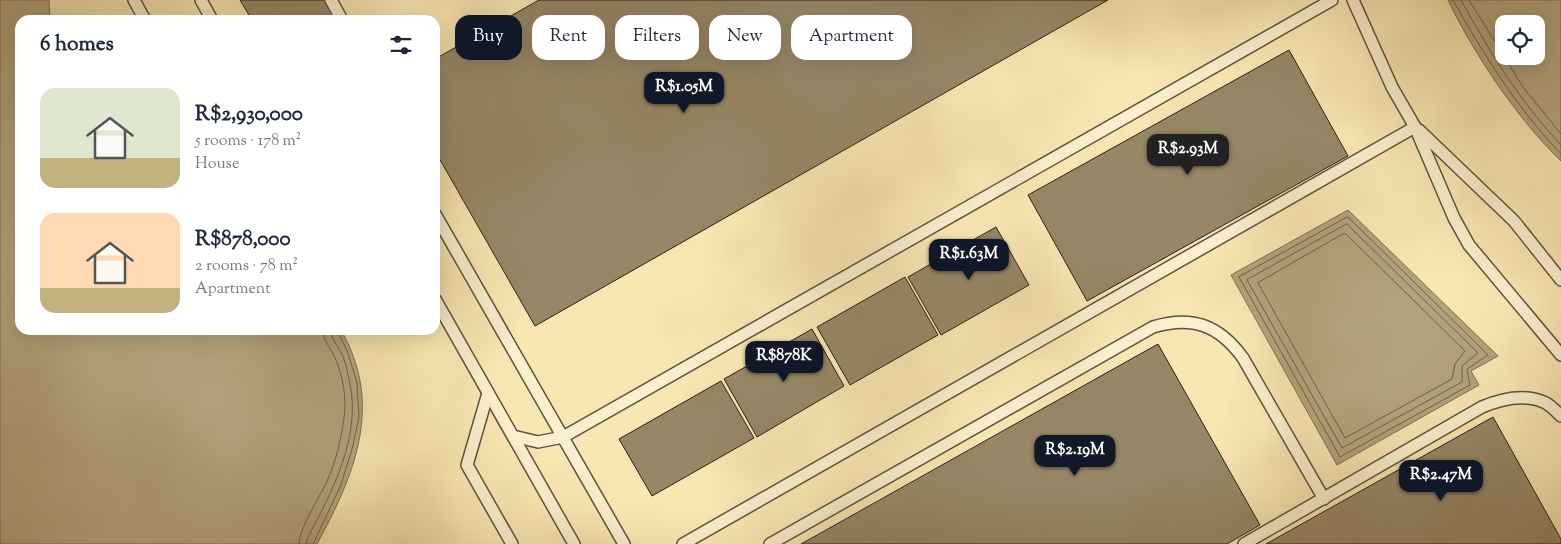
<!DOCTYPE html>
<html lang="en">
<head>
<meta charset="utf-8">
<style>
  :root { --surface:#fff; --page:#f2f2f3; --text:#1f2937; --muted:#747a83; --accent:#111827 }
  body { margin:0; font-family:"Sorts Mill Goudy",serif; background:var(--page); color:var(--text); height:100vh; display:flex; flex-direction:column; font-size:19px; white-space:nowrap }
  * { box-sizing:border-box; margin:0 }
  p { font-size:16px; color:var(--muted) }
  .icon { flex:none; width:28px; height:28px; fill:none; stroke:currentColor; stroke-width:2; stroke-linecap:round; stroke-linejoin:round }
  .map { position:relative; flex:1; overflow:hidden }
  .drawer { position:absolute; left:15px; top:15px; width:425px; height:320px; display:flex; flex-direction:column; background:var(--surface); border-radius:15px; box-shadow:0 5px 20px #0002 }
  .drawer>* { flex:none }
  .hud { position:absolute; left:455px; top:15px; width:475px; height:45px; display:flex; gap:10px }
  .fabs { position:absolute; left:1495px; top:15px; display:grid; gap:10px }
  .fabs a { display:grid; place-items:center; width:50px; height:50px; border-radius:10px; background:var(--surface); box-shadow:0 5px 20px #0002; font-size:25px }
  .price { position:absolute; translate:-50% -42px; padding:0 11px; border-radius:10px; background:var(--accent); color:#fff; font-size:16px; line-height:32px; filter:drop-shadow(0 1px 2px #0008) }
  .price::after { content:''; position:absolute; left:50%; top:30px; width:15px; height:11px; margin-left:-8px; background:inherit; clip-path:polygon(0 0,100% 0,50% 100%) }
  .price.active { background:#222; color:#fff }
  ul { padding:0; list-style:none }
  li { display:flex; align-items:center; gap:15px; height:125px; padding:0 25px }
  li span { display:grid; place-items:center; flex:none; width:140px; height:100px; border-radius:15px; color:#555 }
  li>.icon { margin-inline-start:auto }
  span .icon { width:60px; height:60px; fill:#fffc; stroke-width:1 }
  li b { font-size:21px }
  h2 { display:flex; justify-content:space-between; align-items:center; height:60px; padding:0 25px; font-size:21px }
  .tag { padding:0 18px; border-radius:15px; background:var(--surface); box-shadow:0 5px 20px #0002; font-size:18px; line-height:45px }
  .tag.active { background:var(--accent); color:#fff }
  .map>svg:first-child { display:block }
  .water { fill:#b3a37d; stroke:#7c6f53; fill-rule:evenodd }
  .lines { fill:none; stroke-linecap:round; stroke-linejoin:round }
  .shore { stroke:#6e6249; stroke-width:1 }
  .building { fill:#968767; stroke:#2a2015 }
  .lane-casing { stroke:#5e523c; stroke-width:14 }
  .lane { stroke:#fbefce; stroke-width:11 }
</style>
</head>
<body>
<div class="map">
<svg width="1561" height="544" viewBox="0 0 1561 544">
  <rect width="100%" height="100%" fill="#f9e7b3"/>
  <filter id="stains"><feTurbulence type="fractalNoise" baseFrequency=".004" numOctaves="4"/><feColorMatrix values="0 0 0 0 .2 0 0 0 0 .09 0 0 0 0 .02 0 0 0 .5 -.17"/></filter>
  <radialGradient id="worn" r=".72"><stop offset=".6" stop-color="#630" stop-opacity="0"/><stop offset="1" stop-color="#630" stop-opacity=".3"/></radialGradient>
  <g class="water">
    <path d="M 0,0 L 49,0 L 50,20 L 20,20 L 20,330 L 341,330 C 384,405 355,474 317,544 L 0,544 Z"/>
    <path d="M 1448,0 L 1561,0 L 1561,161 C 1519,121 1473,53 1448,0 ZM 1504,24 L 1536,24 L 1536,56 L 1504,56 Z"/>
    <path d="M 1348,210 L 1498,356 L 1471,371 L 1479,385 L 1337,465 L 1231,275 Z"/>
  </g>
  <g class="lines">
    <g class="shore">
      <path d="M 1453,0 C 1484,55 1517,108 1561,154"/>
      <path d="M 1461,0 C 1489,51 1520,102 1561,145"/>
      <path d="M 1469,0 L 1523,87 L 1561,134"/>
      <path d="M 1348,217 L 1488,355 L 1467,369 L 1470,385 L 1340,457 L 1239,277 Z"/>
      <path d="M 1347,224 L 1478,353 L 1462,366 L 1462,382 L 1342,448 L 1247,280 Z"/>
      <path d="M 1343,234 L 1346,234 L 1465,351 L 1455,364 L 1452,379 L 1345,438 L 1258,283 Z"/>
      <path d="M 299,544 C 299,528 320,497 327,481 C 336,462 341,439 344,418 C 347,400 343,375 335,358 C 331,348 323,341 323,330"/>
      <path d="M 306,544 L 308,537 C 332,492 361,437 350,384 C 348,374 346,363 342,354 C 338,346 331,339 330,330"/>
      <path d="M 313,544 L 341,485 L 352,449 L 359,417 L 357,383 L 348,353 L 337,330"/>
    </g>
  </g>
  <g class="building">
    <path d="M 240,0 L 326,0 L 338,20 L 252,20 Z"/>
    <path d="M 539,0 L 1108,0 L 535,326 L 435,151 L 435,59 Z"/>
    <path d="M 1289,50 L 1348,156 L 1087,301 L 1028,195 Z"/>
    <path d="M 996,227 L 1029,285 L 941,335 L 908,277 Z"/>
    <path d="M 905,277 L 938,335 L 850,385 L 817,327 Z"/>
    <path d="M 812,329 L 844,386 L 757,437 L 724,379 Z"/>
    <path d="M 1158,344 L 1260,525 L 1227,544 L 801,544 Z"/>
    <path d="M 721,381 L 754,438 L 652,496 L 619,439 Z"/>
    <path d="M 1493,417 L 1561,539 L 1561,544 L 1266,544 Z"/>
  </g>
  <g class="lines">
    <defs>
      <g id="lane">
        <path d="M 134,0 L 145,20"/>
        <path d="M 201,0 L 212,20"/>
        <path d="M 331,0 L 342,20"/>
        <path d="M 1353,0 L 1392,87 L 1415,127 L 1454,218 L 1469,245 L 1561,355"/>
        <path d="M 1419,130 L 1514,221 L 1561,280"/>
        <path d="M 435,214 L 624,544"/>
        <path d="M 435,299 L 574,544"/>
        <path d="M 488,393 L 467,465 L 512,544"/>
        <path d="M 513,436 L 538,442 L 563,437 L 1332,0"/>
        <path d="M 683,544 L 1415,127"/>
        <path d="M 770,544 L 1153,327 C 1192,315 1219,325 1243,358 L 1324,499"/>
        <path d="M 1244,544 L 1482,407 C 1501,399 1525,393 1546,403 C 1551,406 1557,412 1561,416"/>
      </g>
    </defs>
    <use href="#lane" class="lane-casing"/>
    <use href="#lane" class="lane"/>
  </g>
  <rect width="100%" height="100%" filter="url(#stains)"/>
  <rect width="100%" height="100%" fill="url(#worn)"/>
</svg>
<div class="fabs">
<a><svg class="icon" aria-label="locate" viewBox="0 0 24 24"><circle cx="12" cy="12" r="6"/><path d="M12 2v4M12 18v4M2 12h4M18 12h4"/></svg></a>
</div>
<b class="price" style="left:684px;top:114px">R$1.05M</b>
<b class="price active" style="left:1188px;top:176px">R$2.93M</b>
<b class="price" style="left:969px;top:281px">R$1.63M</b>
<b class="price" style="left:784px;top:383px">R$878K</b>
<b class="price" style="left:1075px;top:477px">R$2.19M</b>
<b class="price" style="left:1441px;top:502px">R$2.47M</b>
<div class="hud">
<a class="tag active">Buy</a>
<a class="tag">Rent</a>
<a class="tag">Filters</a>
<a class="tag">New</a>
<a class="tag">Apartment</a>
</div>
<section class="drawer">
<h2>6 homes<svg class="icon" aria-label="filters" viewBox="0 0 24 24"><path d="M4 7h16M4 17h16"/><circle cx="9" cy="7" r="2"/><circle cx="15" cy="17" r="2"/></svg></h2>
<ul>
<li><span style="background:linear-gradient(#dfe7d0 70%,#c2b280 0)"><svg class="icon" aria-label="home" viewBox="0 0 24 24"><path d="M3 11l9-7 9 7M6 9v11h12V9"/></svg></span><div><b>R$2,930,000</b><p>5 rooms · 178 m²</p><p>House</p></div></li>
<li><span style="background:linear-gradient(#ffd9b3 75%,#c2b280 0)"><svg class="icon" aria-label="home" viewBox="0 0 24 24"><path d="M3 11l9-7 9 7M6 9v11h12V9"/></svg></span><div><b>R$878,000</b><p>2 rooms · 78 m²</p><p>Apartment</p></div></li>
</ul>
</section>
</div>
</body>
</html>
